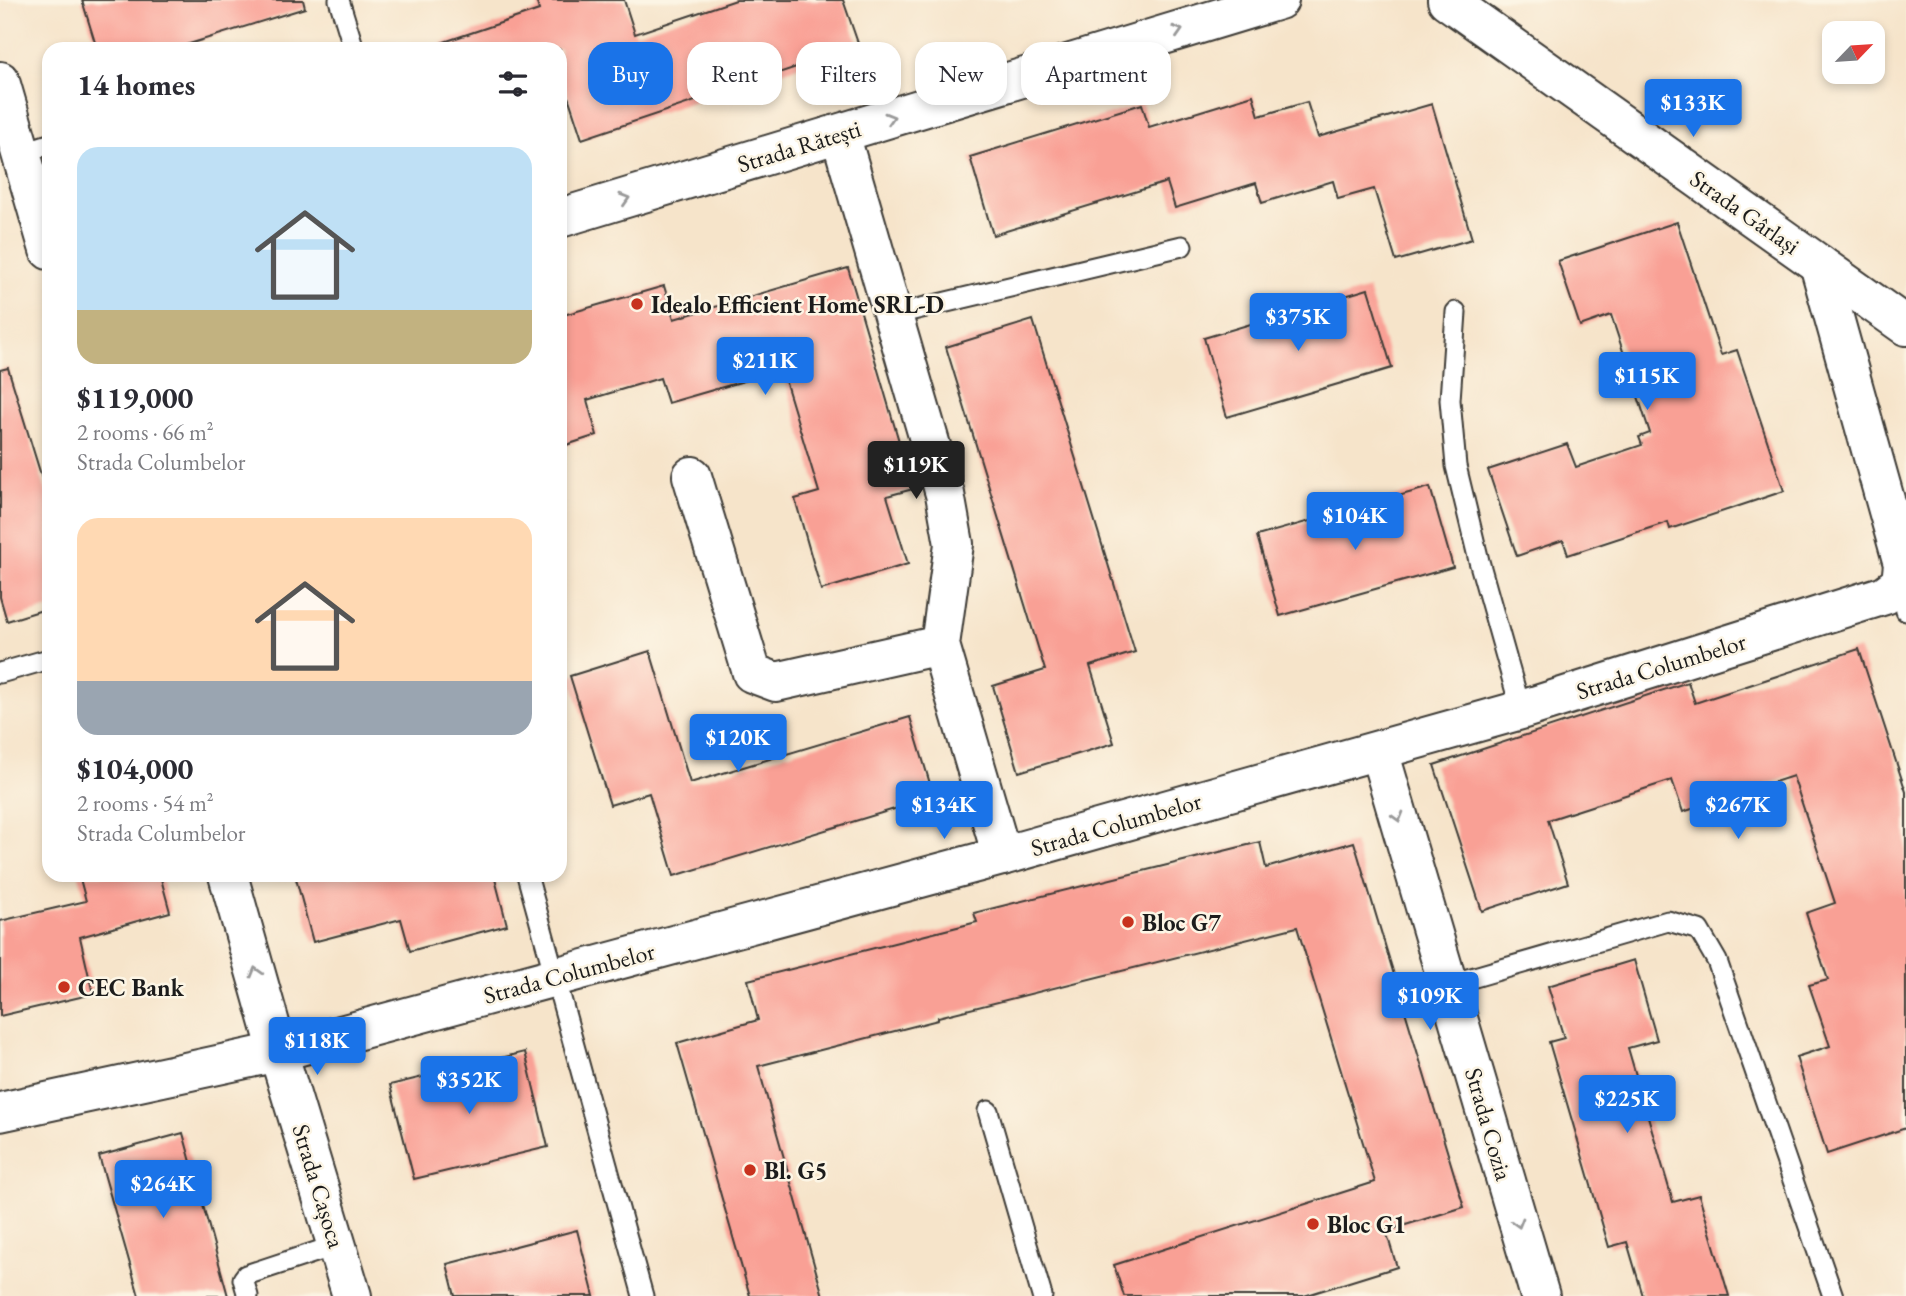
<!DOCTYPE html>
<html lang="en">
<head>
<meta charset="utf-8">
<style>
  :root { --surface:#fff; --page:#f2f2f3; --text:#2b2b33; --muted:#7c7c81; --accent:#1a73e8 }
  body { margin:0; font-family:"EB Garamond",serif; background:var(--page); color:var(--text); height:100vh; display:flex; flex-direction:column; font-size:26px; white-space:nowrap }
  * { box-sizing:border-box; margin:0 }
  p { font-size:23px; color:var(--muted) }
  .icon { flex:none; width:38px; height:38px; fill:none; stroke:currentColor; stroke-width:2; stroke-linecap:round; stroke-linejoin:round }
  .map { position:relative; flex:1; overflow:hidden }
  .details { position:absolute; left:42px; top:42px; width:525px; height:840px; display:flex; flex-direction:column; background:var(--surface); border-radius:21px; box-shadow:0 4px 10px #0003 }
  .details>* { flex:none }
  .hud { position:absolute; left:588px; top:42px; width:665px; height:63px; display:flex; gap:14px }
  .needle { width:46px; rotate:65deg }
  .tools { position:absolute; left:1822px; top:21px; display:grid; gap:14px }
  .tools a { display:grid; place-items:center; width:63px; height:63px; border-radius:14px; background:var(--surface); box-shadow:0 4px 10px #0003; font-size:35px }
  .price { position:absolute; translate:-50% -60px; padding:0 16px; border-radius:7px; background:var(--accent); color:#fff; font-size:23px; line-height:46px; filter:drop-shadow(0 2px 4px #0008) }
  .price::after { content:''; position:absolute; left:50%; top:42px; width:21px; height:16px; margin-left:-10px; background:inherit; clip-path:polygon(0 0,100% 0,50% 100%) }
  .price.active { background:#222; color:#fff }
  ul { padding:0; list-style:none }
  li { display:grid; align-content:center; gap:14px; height:371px; padding:0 35px }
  li span { display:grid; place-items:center; height:217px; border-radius:21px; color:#555 }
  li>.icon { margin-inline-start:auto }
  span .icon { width:126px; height:126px; fill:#fffc; stroke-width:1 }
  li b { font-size:30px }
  h2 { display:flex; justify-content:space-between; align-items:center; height:84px; padding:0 35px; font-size:30px }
  .chip { padding:0 24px; border-radius:21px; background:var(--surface); box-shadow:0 4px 10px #0003; font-size:24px; line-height:63px }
  .chip.active { background:var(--accent); color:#fff }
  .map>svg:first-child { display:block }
  .building { fill:#f9a095 }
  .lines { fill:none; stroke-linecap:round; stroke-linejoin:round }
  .lane-casing { stroke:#3d3a36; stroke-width:23 }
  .street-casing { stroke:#3d3a36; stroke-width:42 }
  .lane { stroke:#fff; stroke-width:19 }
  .street { stroke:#fff; stroke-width:38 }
  .oneway { stroke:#999 }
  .poi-dot { fill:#c8321e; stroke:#fcf5e5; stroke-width:2.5 }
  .labels { text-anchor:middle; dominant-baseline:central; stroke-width:5; stroke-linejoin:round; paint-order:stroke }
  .street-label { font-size:24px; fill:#1c1c1c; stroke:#fcf5e5 }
  .poi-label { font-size:24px; font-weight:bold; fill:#1c1c1c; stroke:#fcf5e5; text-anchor:start }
</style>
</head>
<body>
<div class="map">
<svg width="1906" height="1296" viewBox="0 0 1906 1296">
  <rect width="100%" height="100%" fill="#fcf5e5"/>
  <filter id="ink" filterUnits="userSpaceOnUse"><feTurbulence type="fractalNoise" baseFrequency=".0143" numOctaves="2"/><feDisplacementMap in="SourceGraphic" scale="14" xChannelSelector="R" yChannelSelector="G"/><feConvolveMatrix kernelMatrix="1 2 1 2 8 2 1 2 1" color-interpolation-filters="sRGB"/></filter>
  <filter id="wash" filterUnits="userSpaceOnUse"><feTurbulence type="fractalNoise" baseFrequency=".00686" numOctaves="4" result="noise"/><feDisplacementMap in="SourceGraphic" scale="28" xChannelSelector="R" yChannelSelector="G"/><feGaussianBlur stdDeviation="1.57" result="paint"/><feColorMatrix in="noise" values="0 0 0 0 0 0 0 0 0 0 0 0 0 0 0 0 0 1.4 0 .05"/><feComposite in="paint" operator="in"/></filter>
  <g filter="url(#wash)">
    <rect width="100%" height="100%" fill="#f6e4ca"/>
    <g id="blocks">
      <g class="building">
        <path d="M 82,0 L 303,0 L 305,8 L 173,49 L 97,49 Z"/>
        <path d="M 536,0 L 624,0 L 635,34 L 736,0 L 843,0 L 859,46 L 582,139 L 560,72 L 560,49 L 442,49 L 441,43 L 539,10 Z"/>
        <path d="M 1253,95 L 1259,116 L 1307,102 L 1318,137 L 1432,104 L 1472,239 L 1396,261 L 1374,189 L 1338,199 L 1333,181 L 1262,203 L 1256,183 L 1175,208 L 1167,182 L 993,235 L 970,157 L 1142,104 L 1149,127 Z"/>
        <path d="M 1677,222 L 1721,355 L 1737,350 L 1784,491 L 1670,529 L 1668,522 L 1568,555 L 1563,540 L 1517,556 L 1488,470 L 1567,444 L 1576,467 L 1642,445 L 1639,437 L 1650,433 L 1611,315 L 1580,326 L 1558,261 Z"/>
        <path d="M 848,268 L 913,489 L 887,496 L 908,564 L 821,590 L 795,499 L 819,492 L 782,370 L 668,403 L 660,378 L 587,400 L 597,435 L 560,447 L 560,316 L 664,286 L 674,319 Z"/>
        <path d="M 1368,289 L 1392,368 L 1227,417 L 1204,338 Z"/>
        <path d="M 1033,320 L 1135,652 L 1090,666 L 1114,743 L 1019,772 L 993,686 L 1045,670 L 946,347 Z"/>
        <path d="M 8,368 L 49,501 L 49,608 L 7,621 L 0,597 L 0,370 Z"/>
        <path d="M 1430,487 L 1453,567 L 1280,616 L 1257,536 Z"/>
        <path d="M 1859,649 L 1906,792 L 1906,1128 L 1827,1154 L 1796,1057 L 1830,1046 L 1809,985 L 1828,980 L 1806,913 L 1835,903 L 1793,776 L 1683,812 L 1672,780 L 1548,820 L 1568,883 L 1482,911 L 1434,765 L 1688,682 L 1695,703 Z"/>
        <path d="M 650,651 L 690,783 L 910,717 L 934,797 L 674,876 L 649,793 L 610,805 L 570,676 Z"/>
        <path d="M 1260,842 L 1266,868 L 1354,842 L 1464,1207 L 1386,1231 L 1397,1267 L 1304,1296 L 1124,1296 L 1114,1265 L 1375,1182 L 1297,927 L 938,1017 L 938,1020 L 758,1066 L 823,1296 L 750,1296 L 677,1043 L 758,1020 L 748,980 L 977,922 L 974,913 Z"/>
        <path d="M 79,875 L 160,875 L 170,912 L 80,937 L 93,994 L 0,1016 L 0,921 L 86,901 Z"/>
        <path d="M 295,875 L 494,875 L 507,925 L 410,951 L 401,919 L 313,942 Z"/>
        <path d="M 1634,960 L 1657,1040 L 1628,1048 L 1673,1202 L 1699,1195 L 1729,1296 L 1643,1296 L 1627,1242 L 1609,1247 L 1549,1042 L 1564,1038 L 1548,986 Z"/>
        <path d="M 525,1052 L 548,1147 L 414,1179 L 390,1085 Z"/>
        <path d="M 183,1133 L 228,1296 L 139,1296 L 99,1156 Z"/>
        <path d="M 577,1230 L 594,1296 L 455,1296 L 447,1264 Z"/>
      </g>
    </g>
  </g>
  <g filter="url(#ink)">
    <use href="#blocks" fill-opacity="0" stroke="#3d3a36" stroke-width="2"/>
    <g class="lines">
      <defs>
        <g id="lane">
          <path d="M 339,0 L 354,49"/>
          <path d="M 21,153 L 49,144"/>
          <path d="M 1456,312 L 1450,400 L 1456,466 L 1479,561 L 1521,710"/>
          <path d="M 892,315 L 1182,246"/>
          <path d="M 1901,583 L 1906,611"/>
          <path d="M 0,673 L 49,659"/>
          <path d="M 527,875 L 643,1296"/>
          <path d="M 1447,985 L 1668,921 L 1699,930 L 1717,961 L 1833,1296"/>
          <path d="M 988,1111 L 1042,1296"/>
          <path d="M 248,1296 L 243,1279 L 246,1275 L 337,1245"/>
        </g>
        <g id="street">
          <path d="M 1447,0 L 1906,326"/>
          <path d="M 0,81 L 49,250"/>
          <path d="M 840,134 L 945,494 L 954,544 L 940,645 L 1002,856"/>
          <path d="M 560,218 L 1279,0"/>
          <path d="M 692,476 L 752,673 L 776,682 L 940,645"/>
          <path d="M 1379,751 L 1540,1296"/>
          <path d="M 228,875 L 278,1052 L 352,1296"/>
          <path d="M 0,1112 L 278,1052 L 1002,856 L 1521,710 L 1885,595 L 1901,583 L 1903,564 L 1819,264"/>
        </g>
      </defs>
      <use href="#lane" class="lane-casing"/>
      <use href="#street" class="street-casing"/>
      <use href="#lane" class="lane"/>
      <use href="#street" class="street"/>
    </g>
    <defs><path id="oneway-chevron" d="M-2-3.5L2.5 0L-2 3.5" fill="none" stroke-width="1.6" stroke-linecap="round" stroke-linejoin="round" transform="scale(1.75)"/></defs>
    <g class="oneway">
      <use href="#oneway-chevron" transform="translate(1178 31) rotate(-17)"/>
      <use href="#oneway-chevron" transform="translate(890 118) rotate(-17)"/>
      <use href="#oneway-chevron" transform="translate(625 199) rotate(-17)"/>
      <use href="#oneway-chevron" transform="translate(1398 817) rotate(74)"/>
      <use href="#oneway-chevron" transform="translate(256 972) rotate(-106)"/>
      <use href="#oneway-chevron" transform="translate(1518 1223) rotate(74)"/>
    </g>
  </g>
  <g class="poi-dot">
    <circle cx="637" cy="304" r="7"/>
    <circle cx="1128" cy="922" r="7"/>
    <circle cx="64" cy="987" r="7"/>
    <circle cx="750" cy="1170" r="7"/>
    <circle cx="1313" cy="1224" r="7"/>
  </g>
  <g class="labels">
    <g class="street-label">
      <text transform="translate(799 146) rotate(-17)">Strada Rătești</text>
      <text transform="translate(1745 212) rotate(35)">Strada Gârlași</text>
      <text transform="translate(1661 666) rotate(-17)">Strada Columbelor</text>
      <text transform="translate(1116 824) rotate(-16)">Strada Columbelor</text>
      <text transform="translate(569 973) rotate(-15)">Strada Columbelor</text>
      <text transform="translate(1489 1124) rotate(74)">Strada Cozia</text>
      <text transform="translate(319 1186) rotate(73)">Strada Cașoca</text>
    </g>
    <g class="poi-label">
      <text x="651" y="304">Idealo Efficient Home SRL-D</text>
      <text x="1142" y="922">Bloc G7</text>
      <text x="78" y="987">CEC Bank</text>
      <text x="764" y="1170">Bl. G5</text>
      <text x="1327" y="1224">Bloc G1</text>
    </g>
  </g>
</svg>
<div class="tools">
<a><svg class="needle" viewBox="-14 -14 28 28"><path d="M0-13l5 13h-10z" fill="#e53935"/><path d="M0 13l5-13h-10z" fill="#7c7c81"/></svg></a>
</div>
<b class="price" style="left:1693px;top:139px">$133K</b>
<b class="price" style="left:1298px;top:353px">$375K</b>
<b class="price" style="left:765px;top:397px">$211K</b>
<b class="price" style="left:1647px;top:412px">$115K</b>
<b class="price active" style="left:916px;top:501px">$119K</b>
<b class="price" style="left:1355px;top:552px">$104K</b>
<b class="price" style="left:738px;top:774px">$120K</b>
<b class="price" style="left:944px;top:841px">$134K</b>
<b class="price" style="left:1738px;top:841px">$267K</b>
<b class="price" style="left:1430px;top:1032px">$109K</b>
<b class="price" style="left:317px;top:1077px">$118K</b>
<b class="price" style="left:469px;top:1116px">$352K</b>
<b class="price" style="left:1627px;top:1135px">$225K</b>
<b class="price" style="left:163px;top:1220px">$264K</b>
<div class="hud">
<a class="chip active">Buy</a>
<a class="chip">Rent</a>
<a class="chip">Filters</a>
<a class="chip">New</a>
<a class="chip">Apartment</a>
</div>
<section class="details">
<h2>14 homes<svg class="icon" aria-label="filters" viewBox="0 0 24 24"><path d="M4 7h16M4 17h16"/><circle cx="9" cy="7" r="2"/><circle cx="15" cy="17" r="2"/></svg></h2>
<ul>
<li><span style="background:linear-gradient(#bfe0f5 75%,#c2b280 0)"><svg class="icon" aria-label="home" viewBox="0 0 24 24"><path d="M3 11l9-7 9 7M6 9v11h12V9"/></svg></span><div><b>$119,000</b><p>2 rooms · 66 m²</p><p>Strada Columbelor</p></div></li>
<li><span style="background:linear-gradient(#ffd9b3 75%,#9aa5b1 0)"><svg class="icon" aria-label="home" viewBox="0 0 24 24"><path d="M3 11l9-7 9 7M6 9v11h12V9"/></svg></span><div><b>$104,000</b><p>2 rooms · 54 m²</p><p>Strada Columbelor</p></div></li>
</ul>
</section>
</div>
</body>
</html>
